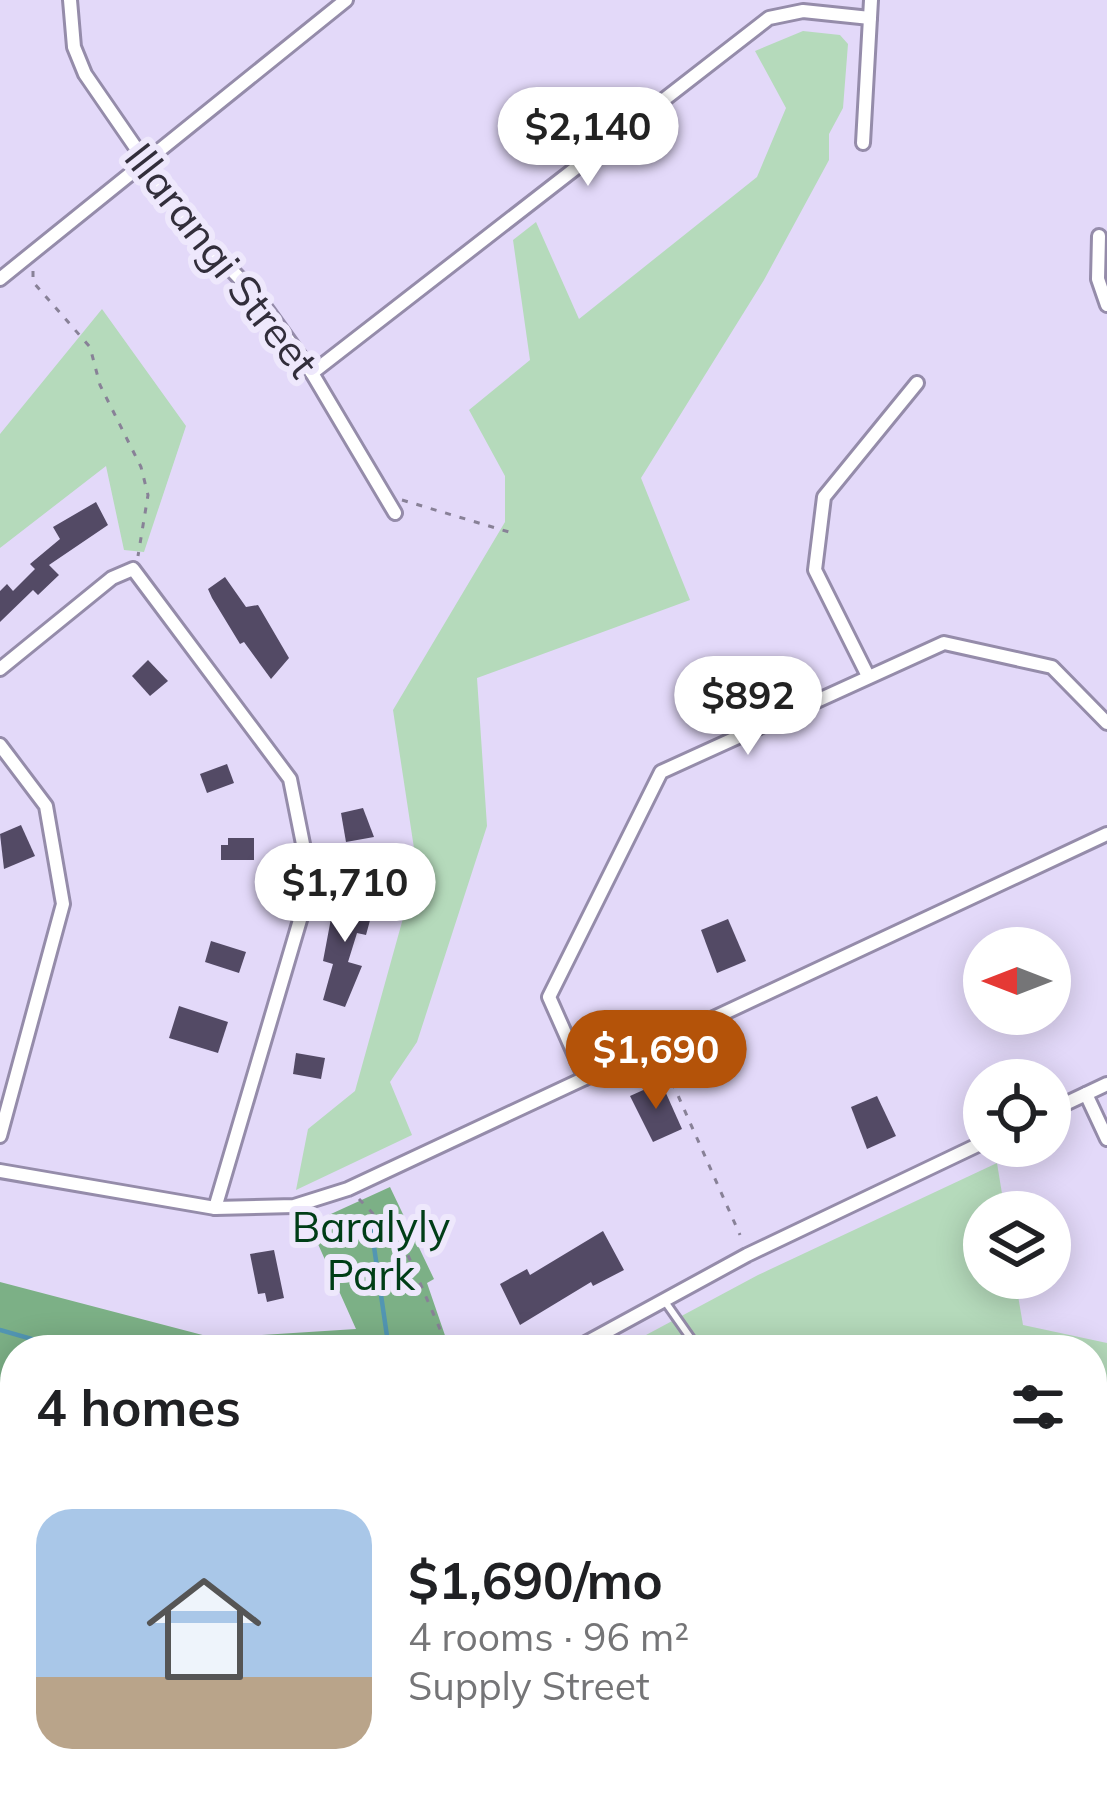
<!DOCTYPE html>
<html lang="en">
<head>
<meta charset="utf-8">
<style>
  :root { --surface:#fff; --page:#f6f6f6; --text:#202124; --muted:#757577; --line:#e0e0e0; --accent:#b45309 }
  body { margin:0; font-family:Mulish,sans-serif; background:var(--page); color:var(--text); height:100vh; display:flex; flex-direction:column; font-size:45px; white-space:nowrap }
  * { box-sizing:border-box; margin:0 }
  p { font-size:39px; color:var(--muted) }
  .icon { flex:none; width:66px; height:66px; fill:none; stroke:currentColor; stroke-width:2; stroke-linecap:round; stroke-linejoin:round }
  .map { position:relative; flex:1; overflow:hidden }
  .drawer { position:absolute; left:0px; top:1335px; width:1107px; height:468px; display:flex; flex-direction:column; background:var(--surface); border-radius:48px 48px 0 0; box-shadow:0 6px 30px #0003 }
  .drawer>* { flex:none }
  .needle { width:78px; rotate:270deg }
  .buttons { position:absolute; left:963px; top:927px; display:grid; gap:24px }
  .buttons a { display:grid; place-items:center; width:108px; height:108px; border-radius:50%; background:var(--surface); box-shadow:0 6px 30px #0003; font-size:60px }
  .price { position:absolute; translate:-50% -102px; padding:0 27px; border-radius:42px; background:#fff; color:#222; font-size:39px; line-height:78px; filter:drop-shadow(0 3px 6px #0008) }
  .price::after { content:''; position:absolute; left:50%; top:72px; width:36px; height:27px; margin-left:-18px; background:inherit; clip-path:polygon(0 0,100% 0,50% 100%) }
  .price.active { background:var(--accent); color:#fff }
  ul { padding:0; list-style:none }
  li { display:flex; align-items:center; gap:36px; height:300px; padding:0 36px }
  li+li { border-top:3px solid var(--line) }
  li span { display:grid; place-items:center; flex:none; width:336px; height:240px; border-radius:36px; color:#555 }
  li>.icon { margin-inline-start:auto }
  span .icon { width:144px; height:144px; fill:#fffc; stroke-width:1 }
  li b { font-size:51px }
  h2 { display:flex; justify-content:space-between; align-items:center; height:144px; padding:0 36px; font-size:51px }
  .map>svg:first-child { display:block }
  .green { fill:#b5dabb }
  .forest { fill:#7cb086 }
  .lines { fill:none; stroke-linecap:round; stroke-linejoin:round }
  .stream { stroke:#5296b3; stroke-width:4.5 }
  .building { fill:#534a65 }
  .lane-casing { stroke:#958caa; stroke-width:12 }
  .street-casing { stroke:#958caa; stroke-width:18 }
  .path { stroke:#888197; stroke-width:3; stroke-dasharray:6 9; stroke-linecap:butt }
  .lane { stroke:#fff; stroke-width:6 }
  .street { stroke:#fff; stroke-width:12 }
  .labels { text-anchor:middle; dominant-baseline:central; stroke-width:12; stroke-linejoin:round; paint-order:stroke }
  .street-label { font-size:42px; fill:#322e3b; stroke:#eee8fc }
  .park-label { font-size:42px; fill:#003e17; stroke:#eee8fc }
</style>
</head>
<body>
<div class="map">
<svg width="1107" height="1803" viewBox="0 0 1107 1803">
  <rect width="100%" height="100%" fill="#e3d9f9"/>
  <g class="green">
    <path d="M 803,31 L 840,35 L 848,44 L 843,108 L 829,134 L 829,160 L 764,280 L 641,478 L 690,600 L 477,678 L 487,826 L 417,1042 L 390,1082 L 412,1135 L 296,1190 L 308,1129 L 355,1091 L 417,868 L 393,710 L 505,522 L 505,476 L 469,410 L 530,360 L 513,240 L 536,222 L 579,319 L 757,177 L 786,108 L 755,51 Z"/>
    <path d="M 102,309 L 186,426 L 144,552 L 124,550 L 106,466 L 0,548 L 0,434 Z"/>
    <path d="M 997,1163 L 1005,1212 L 984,1212 L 984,1278 L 1015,1278 L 1023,1325 L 1107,1343 L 1107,1656 L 1092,1649 L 1092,1350 L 618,1350 L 758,1275 Z"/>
  </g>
  <path class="forest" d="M 390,1187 L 434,1279 L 427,1283 L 450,1350 L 15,1350 L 15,1462 L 0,1466 L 0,1282 L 214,1338 L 356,1329 L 309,1224 Z"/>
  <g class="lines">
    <g class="stream">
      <path d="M 371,1226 L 389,1350"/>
      <path d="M 0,1330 L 70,1350"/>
    </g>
  </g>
  <g class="building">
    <path d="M 96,502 L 108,525 L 49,565 L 59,575 L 38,595 L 33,590 L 0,622 L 0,591 L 7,584 L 13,591 L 35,569 L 30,564 L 60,539 L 53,527 Z"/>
    <path d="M 225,577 L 246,607 L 258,605 L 289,658 L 271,679 L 244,642 L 240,644 L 212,598 L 208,589 Z"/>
    <path d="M 148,660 L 168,681 L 150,696 L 132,676 Z"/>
    <path d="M 227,764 L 234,783 L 207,793 L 200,774 Z"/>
    <path d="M 363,808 L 374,837 L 346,842 L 341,813 Z"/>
    <path d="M 21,825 L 35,856 L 4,869 L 0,834 Z"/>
    <path d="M 228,838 L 254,838 L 254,860 L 221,860 L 221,845 L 228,845 Z"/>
    <path d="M 336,892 L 375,902 L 366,935 L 357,933 L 348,962 L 362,966 L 345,1007 L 323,1000 L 333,964 L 323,961 Z"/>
    <path d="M 728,919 L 746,961 L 717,973 L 701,930 Z"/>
    <path d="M 211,941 L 246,952 L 239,973 L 205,962 Z"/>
    <path d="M 179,1006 L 228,1022 L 218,1053 L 169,1038 Z"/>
    <path d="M 296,1053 L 325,1058 L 321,1079 L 293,1074 Z"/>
    <path d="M 661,1082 L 682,1129 L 653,1142 L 630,1096 Z"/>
    <path d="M 877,1096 L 896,1136 L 867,1149 L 851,1107 Z"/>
    <path d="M 603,1231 L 624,1270 L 593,1286 L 591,1282 L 520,1325 L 500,1284 L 527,1269 L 530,1275 Z"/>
    <path d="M 274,1250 L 284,1298 L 267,1302 L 265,1293 L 258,1294 L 250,1254 Z"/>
    <path d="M 520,1788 L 514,1803 L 469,1789 L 469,1788 Z"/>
  </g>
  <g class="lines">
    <defs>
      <path id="lane" d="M 666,1303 L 699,1350"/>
      <g id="street">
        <path d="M 70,0 L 74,47 L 85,74 L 189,225 L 259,299 L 312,373 L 395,513"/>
        <path d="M 863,143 L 871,0"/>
        <path d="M 1099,236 L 1098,279 L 1107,305"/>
        <path d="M 0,279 L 346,0"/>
        <path d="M 312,373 L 769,18 L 803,11 L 870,18"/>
        <path d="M 0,669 L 112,578 L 133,569 L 290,779 L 307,864 L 305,903 L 215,1208"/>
        <path d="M 868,676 L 815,570 L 824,497 L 917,383"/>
        <path d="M 0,745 L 46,806 L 63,904 L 0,1136"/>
        <path d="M 585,1078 L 549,997 L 661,772 L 944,643 L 1052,667 L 1107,723"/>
        <path d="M 1086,1094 L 1107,1139"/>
        <path d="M 1050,1111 L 1107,1084"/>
        <path d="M 0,1171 L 215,1208 L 294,1206 L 348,1189 L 1107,834"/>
        <path d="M 573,1350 L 747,1255 L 984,1142"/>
        <path d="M 0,1489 L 15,1486"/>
        <path d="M 0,1646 L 15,1651"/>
        <path d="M 1092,1769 L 1107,1779"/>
        <path d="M 357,1788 L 391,1803"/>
        <path d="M 160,1803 L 161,1788"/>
        <path d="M 1013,1803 L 1020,1788"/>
      </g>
    </defs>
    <use href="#lane" class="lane-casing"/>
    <use href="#street" class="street-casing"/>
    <g class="path">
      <path d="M 33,271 L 33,282 L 90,347 L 100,385 L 141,467 L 148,495 L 138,556"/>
      <path d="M 402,500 L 509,532"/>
      <path d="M 660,1055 L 740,1235"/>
      <path d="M 359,1199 L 404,1246 L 449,1350"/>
      <path d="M 438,1803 L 444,1788"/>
    </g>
    <use href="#lane" class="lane"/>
    <use href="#street" class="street"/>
  </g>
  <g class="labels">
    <g class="street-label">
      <text transform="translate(222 260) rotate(52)">Illarangi Street</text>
    </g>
    <g class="park-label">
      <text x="371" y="1226">Baralyly<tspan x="371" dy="48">Park</tspan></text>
    </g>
  </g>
</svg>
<div class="buttons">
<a><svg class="needle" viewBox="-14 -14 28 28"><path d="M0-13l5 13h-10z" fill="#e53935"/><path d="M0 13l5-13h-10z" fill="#757577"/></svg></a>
<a><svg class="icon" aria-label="locate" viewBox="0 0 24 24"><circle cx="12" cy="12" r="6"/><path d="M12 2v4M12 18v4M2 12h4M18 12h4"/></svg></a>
<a><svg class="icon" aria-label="layers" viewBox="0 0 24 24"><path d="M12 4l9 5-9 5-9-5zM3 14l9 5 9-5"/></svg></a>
</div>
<b class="price" style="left:588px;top:189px">$2,140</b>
<b class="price" style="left:748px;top:758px">$892</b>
<b class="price" style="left:345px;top:945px">$1,710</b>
<b class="price active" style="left:656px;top:1112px">$1,690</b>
<section class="drawer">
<h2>4 homes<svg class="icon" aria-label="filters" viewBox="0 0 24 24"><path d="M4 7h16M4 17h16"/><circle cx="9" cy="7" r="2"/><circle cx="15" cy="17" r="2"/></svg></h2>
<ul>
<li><span style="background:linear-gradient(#a9c7e8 70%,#b9a48a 0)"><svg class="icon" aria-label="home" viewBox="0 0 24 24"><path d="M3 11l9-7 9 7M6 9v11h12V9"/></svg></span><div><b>$1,690/mo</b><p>4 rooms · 96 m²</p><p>Supply Street</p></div></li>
</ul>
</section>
</div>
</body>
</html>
